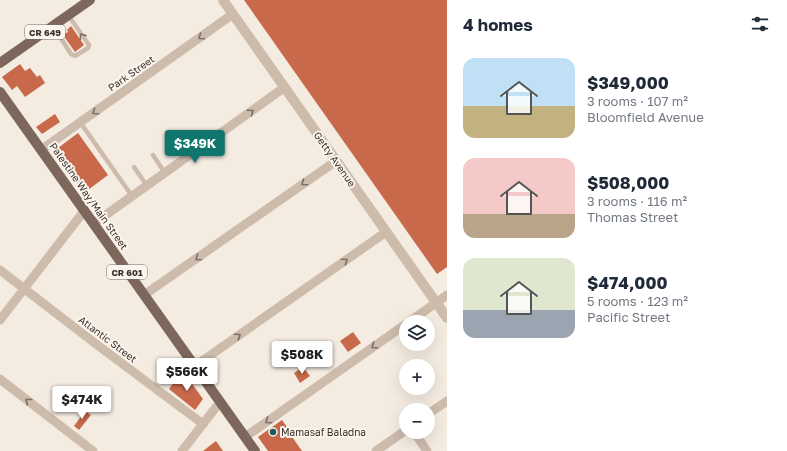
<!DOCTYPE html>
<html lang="en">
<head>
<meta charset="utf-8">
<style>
  :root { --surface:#fff; --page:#f2f2f3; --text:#1f2937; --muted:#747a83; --accent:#0f766e }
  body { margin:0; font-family:"Golos Text",sans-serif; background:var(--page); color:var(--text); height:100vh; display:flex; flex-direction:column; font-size:15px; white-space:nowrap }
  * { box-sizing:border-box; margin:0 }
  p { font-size:13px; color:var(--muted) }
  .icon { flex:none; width:22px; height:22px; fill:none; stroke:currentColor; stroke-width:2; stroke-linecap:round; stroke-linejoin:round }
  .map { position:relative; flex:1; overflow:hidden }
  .sheet { display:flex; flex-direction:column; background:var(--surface); width:340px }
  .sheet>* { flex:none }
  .buttons { position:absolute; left:399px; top:315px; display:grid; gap:8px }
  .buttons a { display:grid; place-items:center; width:36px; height:36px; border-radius:50%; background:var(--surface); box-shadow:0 4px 16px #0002; font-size:20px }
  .price { position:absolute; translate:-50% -34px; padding:0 9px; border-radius:4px; background:#fff; color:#222; font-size:13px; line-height:26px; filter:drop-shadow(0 1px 2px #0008) }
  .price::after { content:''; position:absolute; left:50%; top:24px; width:12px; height:9px; margin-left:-6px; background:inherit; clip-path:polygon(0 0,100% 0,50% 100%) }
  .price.selected { background:var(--accent); color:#fff }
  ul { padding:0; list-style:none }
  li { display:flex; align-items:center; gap:12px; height:100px; padding:0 16px }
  li span { display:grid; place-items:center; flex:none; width:112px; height:80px; border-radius:12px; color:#555 }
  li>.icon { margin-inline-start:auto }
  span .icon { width:48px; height:48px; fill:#fffc; stroke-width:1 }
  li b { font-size:17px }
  h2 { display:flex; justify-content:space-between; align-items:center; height:48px; padding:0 16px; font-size:17px }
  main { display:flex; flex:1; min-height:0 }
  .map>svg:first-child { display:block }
  .building { fill:#c8694b }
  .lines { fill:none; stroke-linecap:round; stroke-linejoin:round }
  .service { stroke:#cdbbac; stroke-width:4.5 }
  .minor { stroke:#cdbbac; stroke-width:9 }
  .tertiary { stroke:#cdbbac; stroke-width:10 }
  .primary { stroke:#7d675c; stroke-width:10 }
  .oneway { stroke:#7d6f65 }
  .poi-dot { fill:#1f5a5e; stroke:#fbf5ee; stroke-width:1.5 }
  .labels { text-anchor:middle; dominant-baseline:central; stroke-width:4; stroke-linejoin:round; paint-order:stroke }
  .shield { fill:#fbf5ee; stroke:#756b66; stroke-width:1 }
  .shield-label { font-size:9px; font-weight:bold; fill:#3b302b }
  .street-label { font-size:10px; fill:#3b302b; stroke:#fbf5ee }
  .poi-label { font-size:10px; fill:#3b302b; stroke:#fbf5ee; text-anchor:start }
</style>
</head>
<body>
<main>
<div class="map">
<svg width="447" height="451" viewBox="0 0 447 451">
  <rect width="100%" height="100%" fill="#f4ebe1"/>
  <g class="building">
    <path d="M 244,0 L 447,0 L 447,267 L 437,274 Z"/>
    <path d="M 71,26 L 84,45 L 75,52 L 63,35 L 68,32 L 67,30 Z"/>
    <path d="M 20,64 L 25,71 L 30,68 L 37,77 L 40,75 L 45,83 L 25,97 L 17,86 L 12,90 L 2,77 Z"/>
    <path d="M 55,114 L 60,122 L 42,134 L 36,127 Z"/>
    <path d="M 78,133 L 108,175 L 84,193 L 54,151 Z"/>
    <path d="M 353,332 L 361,343 L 348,352 L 340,341 Z"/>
    <path d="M 303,367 L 310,376 L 300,383 L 294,373 Z"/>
    <path d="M 185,374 L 203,399 L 195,410 L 169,389 L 175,381 Z"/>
    <path d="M 85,411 L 91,415 L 79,430 L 74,426 Z"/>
    <path d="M 282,420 L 287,427 L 286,428 L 302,451 L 268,451 L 258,437 Z"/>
    <path d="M 216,441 L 223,451 L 203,451 Z"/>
  </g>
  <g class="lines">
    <g class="service">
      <path d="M 53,26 L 71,54 L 75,56 L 88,48 L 89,45 L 68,15"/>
      <path d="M 80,122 L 132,196"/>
      <path d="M 153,155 L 165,173"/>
      <path d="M 134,167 L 147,186"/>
    </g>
    <g class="minor">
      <path d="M 41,150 L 233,14"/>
      <path d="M 93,224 L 285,87"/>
      <path d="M 0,270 L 96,344 L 203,424"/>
      <path d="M 144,295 L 336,161"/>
      <path d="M 0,320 L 84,211"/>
      <path d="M 409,322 L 447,295"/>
      <path d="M 195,366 L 386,232"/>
      <path d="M 0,379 L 93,451"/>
      <path d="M 428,414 L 447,401"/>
      <path d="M 414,432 L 427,451"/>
      <path d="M 245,437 L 406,324"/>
      <path d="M 182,451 L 220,402"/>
      <path d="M 376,451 L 406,430"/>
    </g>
    <path class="tertiary" d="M 223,0 L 447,318"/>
    <g class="primary">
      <path d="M 0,63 L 90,0"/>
      <path d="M 0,92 L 255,451"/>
    </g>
  </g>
  <defs><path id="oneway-chevron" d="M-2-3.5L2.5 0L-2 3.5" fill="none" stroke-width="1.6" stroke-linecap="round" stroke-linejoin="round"/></defs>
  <g class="oneway">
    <use href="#oneway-chevron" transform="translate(82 36) rotate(-125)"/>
    <use href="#oneway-chevron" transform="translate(201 37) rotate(145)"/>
    <use href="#oneway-chevron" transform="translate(95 112) rotate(145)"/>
    <use href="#oneway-chevron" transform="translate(251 112) rotate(-35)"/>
    <use href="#oneway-chevron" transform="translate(304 183) rotate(145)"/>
    <use href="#oneway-chevron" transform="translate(198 258) rotate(145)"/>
    <use href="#oneway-chevron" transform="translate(345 261) rotate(-35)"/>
    <use href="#oneway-chevron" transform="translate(238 336) rotate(-35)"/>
    <use href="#oneway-chevron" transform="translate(374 346) rotate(145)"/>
    <use href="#oneway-chevron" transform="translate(28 401) rotate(-142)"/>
    <use href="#oneway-chevron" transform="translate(268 421) rotate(145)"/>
  </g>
  <circle class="poi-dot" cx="273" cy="432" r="4"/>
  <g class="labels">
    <g class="shield">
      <rect x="25" y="25" width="40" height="14" rx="3"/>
      <rect x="107" y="265" width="40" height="14" rx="3"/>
    </g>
    <g class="shield-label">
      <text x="45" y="32">CR 649</text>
      <text x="127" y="272">CR 601</text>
    </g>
    <g class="street-label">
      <text transform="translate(131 73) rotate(-35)">Park Street</text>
      <text transform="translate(335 159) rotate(55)">Getty Avenue</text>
      <text transform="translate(89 196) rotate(55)">Palestine Way/Main Street</text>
      <text transform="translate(108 339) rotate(37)">Atlantic Street</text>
    </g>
    <g class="poi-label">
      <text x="281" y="432">Mamasaf Baladna</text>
    </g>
  </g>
</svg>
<div class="buttons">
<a><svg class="icon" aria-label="layers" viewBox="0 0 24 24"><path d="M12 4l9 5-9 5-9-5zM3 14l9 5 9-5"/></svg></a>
<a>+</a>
<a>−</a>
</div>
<b class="price selected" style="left:195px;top:164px">$349K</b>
<b class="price" style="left:302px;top:375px">$508K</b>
<b class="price" style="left:187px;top:392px">$566K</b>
<b class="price" style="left:82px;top:420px">$474K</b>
</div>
<section class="sheet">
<h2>4 homes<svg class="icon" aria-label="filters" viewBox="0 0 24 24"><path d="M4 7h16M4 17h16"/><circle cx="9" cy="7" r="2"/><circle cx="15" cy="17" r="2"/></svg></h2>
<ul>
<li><span style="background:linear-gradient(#bfe0f5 60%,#c2b280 0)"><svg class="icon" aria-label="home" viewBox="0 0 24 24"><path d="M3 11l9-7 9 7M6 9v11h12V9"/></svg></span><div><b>$349,000</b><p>3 rooms · 107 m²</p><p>Bloomfield Avenue</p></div></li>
<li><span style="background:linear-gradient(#f6c9c9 70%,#b9a48a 0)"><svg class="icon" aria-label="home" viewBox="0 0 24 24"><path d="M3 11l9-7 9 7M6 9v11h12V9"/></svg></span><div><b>$508,000</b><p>3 rooms · 116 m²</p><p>Thomas Street</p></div></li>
<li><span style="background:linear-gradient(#dfe7d0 65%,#9aa5b1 0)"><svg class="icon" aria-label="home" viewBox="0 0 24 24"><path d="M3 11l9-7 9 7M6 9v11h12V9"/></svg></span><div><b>$474,000</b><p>5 rooms · 123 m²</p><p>Pacific Street</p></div></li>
</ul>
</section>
</main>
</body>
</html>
